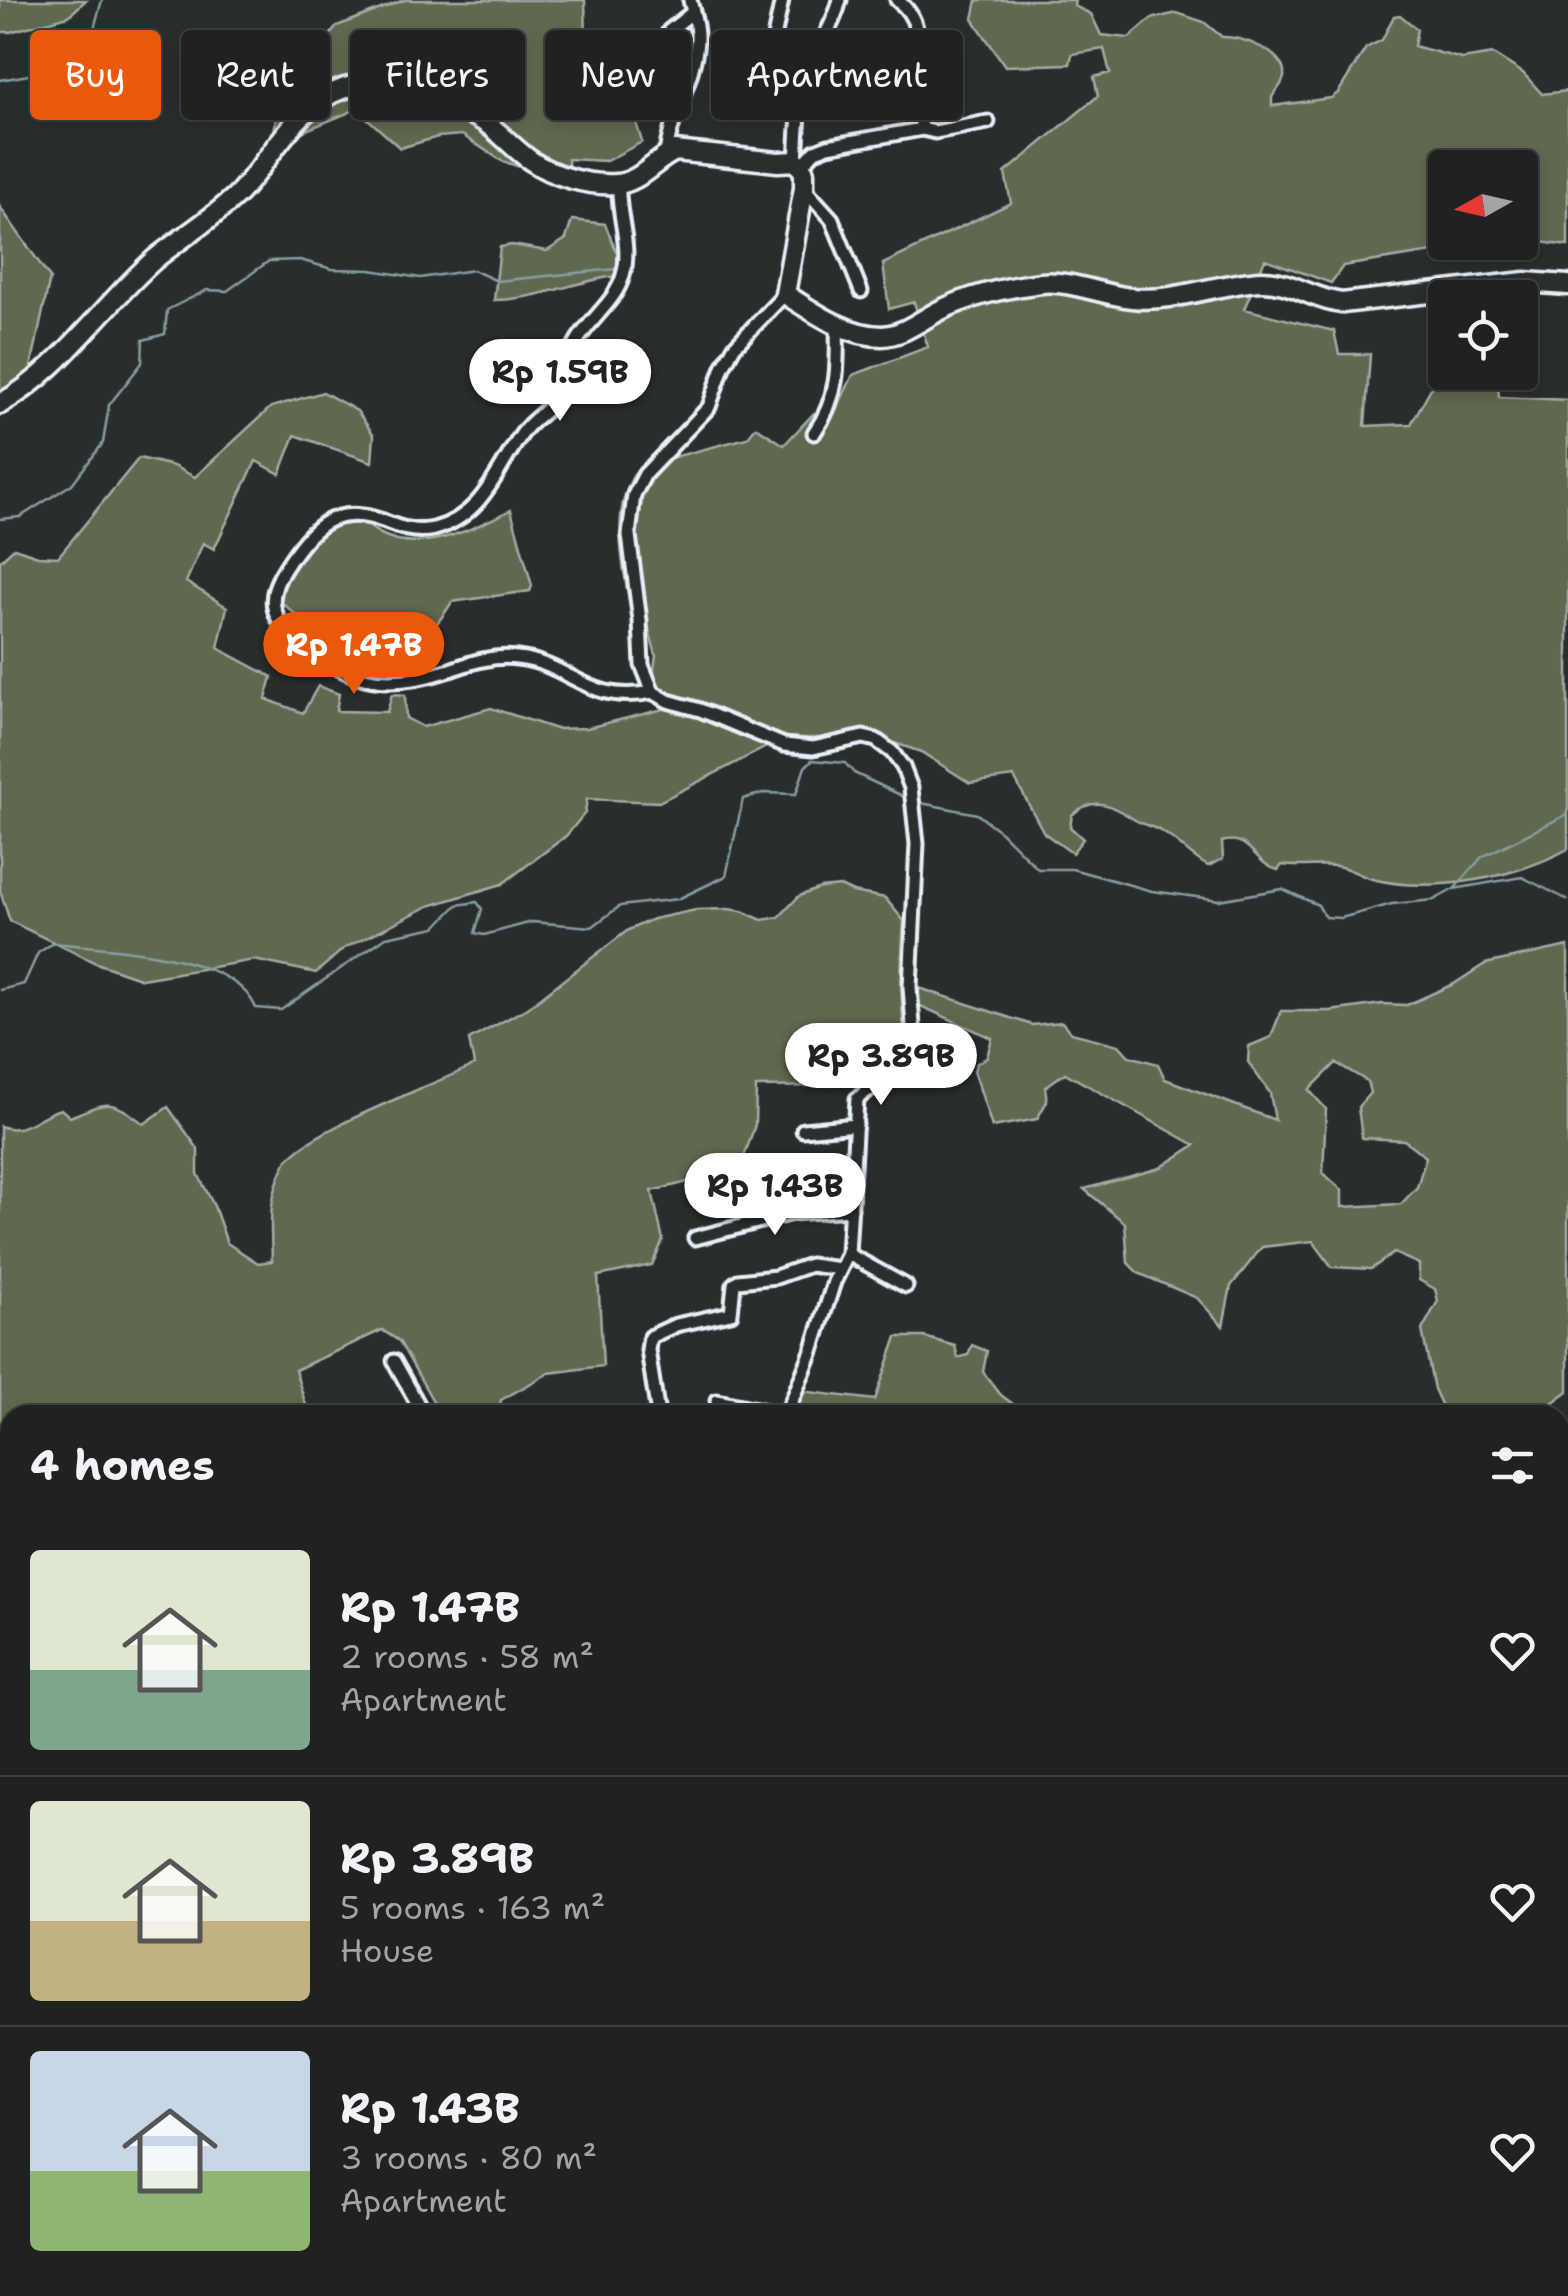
<!DOCTYPE html>
<html lang="en">
<head>
<meta charset="utf-8">
<style>
  :root { --surface:#202222; --page:#282a2a; --text:#f1f3f6; --muted:#a2a4a5; --line:#3d3f40; --accent:#ea580c }
  body { margin:0; font-family:"Shantell Sans",sans-serif; background:var(--page); color:var(--text); height:100vh; display:flex; flex-direction:column; font-size:38px; white-space:nowrap }
  * { box-sizing:border-box; margin:0 }
  p { font-size:32px; color:var(--muted) }
  .icon { flex:none; width:55px; height:55px; fill:none; stroke:currentColor; stroke-width:2; stroke-linecap:round; stroke-linejoin:round }
  .map { position:relative; flex:1; overflow:hidden }
  .details { position:absolute; left:0px; top:1405px; width:1570px; height:892px; display:flex; flex-direction:column; background:var(--surface); border-radius:30px 30px 0 0; box-shadow:0 5px 15px #0003,0 0 0 2px var(--line) }
  .details>* { flex:none }
  .banner { position:absolute; left:30px; top:30px; width:1000px; height:90px; display:flex; gap:20px }
  .needle { width:65px; rotate:262deg }
  .buttons { position:absolute; left:1428px; top:150px; display:grid; gap:20px }
  .buttons a { display:grid; place-items:center; width:110px; height:110px; border-radius:10px; background:var(--surface); box-shadow:0 5px 15px #0003,0 0 0 2px var(--line); font-size:50px }
  .price { position:absolute; translate:-50% -85px; padding:0 22px; border-radius:35px; background:#fff; color:#222; font-size:32px; line-height:65px; filter:drop-shadow(0 2px 5px #0008) }
  .price::after { content:''; position:absolute; left:50%; top:60px; width:30px; height:22px; margin-left:-15px; background:inherit; clip-path:polygon(0 0,100% 0,50% 100%) }
  .price.current { background:var(--accent); color:#fff }
  ul { padding:0; list-style:none }
  li { display:flex; align-items:center; gap:30px; height:250px; padding:0 30px }
  li+li { border-top:2px solid var(--line) }
  li span { display:grid; place-items:center; flex:none; width:280px; height:200px; border-radius:10px; color:#555 }
  li>.icon { margin-inline-start:auto }
  span .icon { width:120px; height:120px; fill:#fffc; stroke-width:1 }
  li b { font-size:42px }
  h2 { display:flex; justify-content:space-between; align-items:center; height:120px; padding:0 30px; font-size:42px }
  .chip { padding:0 35px; border-radius:10px; background:var(--surface); box-shadow:0 5px 15px #0003,0 0 0 2px var(--line); font-size:35px; line-height:90px }
  .chip.current { background:var(--accent); color:#fff }
  .map>svg:first-child { display:block }
  .green { fill:#5e6950; stroke:#a3ada4; stroke-width:2.5; fill-rule:evenodd }
  .lines { fill:none; stroke-linecap:round; stroke-linejoin:round }
  .stream { stroke:#879ea2; stroke-width:2.5 }
  .street-casing { stroke:#e8f1f8; stroke-width:19 }
  .secondary-casing { stroke:#e8f1f8; stroke-width:25 }
  .street { stroke:#2a2d2e; stroke-width:11 }
  .secondary { stroke:#2a2d2e; stroke-width:18 }
</style>
</head>
<body>
<div class="map">
<svg width="1568" height="2296" viewBox="0 0 1568 2296">
  <rect width="100%" height="100%" fill="#2a2d2e"/>
  <filter id="ink" filterUnits="userSpaceOnUse"><feTurbulence type="fractalNoise" baseFrequency=".01" numOctaves="2"/><feDisplacementMap in="SourceGraphic" scale="20" xChannelSelector="R" yChannelSelector="G"/><feConvolveMatrix kernelMatrix="1 2 1 2 8 2 1 2 1" color-interpolation-filters="sRGB"/></filter>
  <g filter="url(#ink)">
    <g class="green">
      <path d="M 0,0 L 86,0 L 69,16 L 10,32 L 0,32 Z"/>
      <path d="M 404,0 L 585,0 L 587,77 L 634,116 L 642,142 L 606,161 L 568,159 L 569,183 L 502,161 L 462,135 L 438,137 L 400,148 L 357,109 L 297,134 L 274,132 L 278,104 L 337,26 Z"/>
      <path d="M 977,0 L 1075,0 L 1074,6 L 1091,14 L 1101,35 L 1129,38 L 1151,19 L 1177,13 L 1204,22 L 1222,37 C 1241,36 1287,52 1284,77 C 1283,84 1276,91 1272,97 L 1272,106 L 1331,98 L 1338,93 L 1366,48 L 1382,40 L 1394,16 L 1400,15 L 1417,29 L 1414,46 L 1462,59 L 1493,54 L 1523,73 L 1542,94 L 1568,91 L 1568,246 L 1520,239 L 1520,168 L 1445,168 L 1445,242 L 1491,243 L 1343,266 L 1331,283 L 1265,259 L 1244,309 L 1334,331 L 1339,354 L 1370,354 L 1365,426 L 1411,424 L 1442,368 L 1445,372 L 1497,373 L 1499,397 L 1568,400 L 1568,849 C 1515,878 1432,894 1372,879 C 1360,876 1348,867 1336,866 C 1317,864 1301,868 1282,865 L 1278,870 C 1255,865 1250,833 1222,842 L 1223,859 L 1208,866 C 1191,857 1180,843 1164,833 C 1155,827 1144,825 1135,820 C 1113,806 1094,794 1072,815 L 1070,827 L 1083,839 L 1072,853 L 1044,833 L 1014,777 L 970,783 L 921,752 L 859,731 L 824,738 L 784,738 L 659,802 L 587,799 L 585,813 L 566,836 L 502,884 L 429,906 L 343,949 L 316,973 L 254,960 L 142,979 L 96,963 L 10,921 L 0,891 L 0,561 L 14,548 L 38,556 L 58,557 L 139,458 L 173,466 L 195,477 L 271,407 L 323,392 L 357,411 L 374,435 L 372,462 L 295,435 L 280,474 L 256,461 L 214,549 L 203,543 L 186,582 L 227,607 L 218,648 L 272,677 L 266,699 L 303,713 L 318,686 L 339,694 L 336,711 L 387,712 L 392,694 L 405,695 L 406,718 L 423,727 L 491,708 L 556,729 L 587,728 L 668,708 L 653,675 L 656,655 L 646,619 L 631,611 C 623,565 606,498 645,462 C 653,455 662,450 670,443 L 674,457 L 747,438 L 756,427 L 784,445 L 814,413 L 831,421 L 853,375 L 928,347 L 914,302 L 889,309 L 883,264 L 1011,203 L 1005,173 L 1098,96 L 1094,77 L 1110,73 L 1104,49 L 1072,54 L 1070,64 L 1005,66 L 973,19 Z"/>
      <path d="M 0,207 L 50,278 L 31,367 L 32,375 L 0,399 Z"/>
      <path d="M 572,220 L 605,224 L 626,275 C 581,278 540,300 494,300 L 500,247 L 512,245 L 547,251 L 566,239 Z"/>
      <path d="M 511,510 L 532,586 L 530,591 L 452,602 C 437,626 421,645 397,661 C 371,650 285,621 278,594 C 300,554 313,520 363,521 C 406,563 466,532 511,510 Z"/>
      <path d="M 840,886 L 853,892 L 885,898 L 904,921 C 901,958 900,993 904,1029 C 905,1038 907,1051 903,1059 C 887,1091 787,1086 756,1087 L 755,1125 L 740,1169 L 652,1191 L 663,1240 L 652,1265 L 598,1276 L 603,1366 L 549,1373 L 501,1400 L 498,1415 L 437,1415 L 434,1403 L 399,1341 L 382,1330 L 295,1370 L 309,1415 L 10,1415 L 10,1688 L 0,1686 L 0,1126 C 24,1136 39,1114 61,1109 L 70,1117 C 109,1101 110,1098 144,1124 L 168,1107 L 198,1149 L 198,1174 L 214,1206 L 227,1243 L 258,1263 L 272,1261 C 271,1224 267,1200 285,1164 C 301,1132 437,1084 474,1065 L 469,1040 L 527,1008 L 628,930 L 653,919 L 696,910 L 728,909 L 742,911 L 762,920 L 779,917 L 799,896 L 820,888 Z"/>
      <path d="M 1568,946 L 1568,1391 L 1536,1415 L 1446,1415 L 1434,1389 L 1422,1330 L 1438,1301 L 1435,1289 L 1419,1280 L 1419,1264 L 1394,1253 L 1371,1269 L 1332,1267 L 1313,1241 L 1262,1247 L 1231,1286 L 1223,1326 L 1197,1298 L 1138,1273 L 1128,1263 L 1125,1223 L 1084,1189 L 1160,1168 L 1195,1145 L 1065,1073 L 1045,1087 L 1047,1101 L 1037,1119 L 992,1127 L 974,1071 L 976,1064 L 987,1057 L 992,1038 L 916,1004 L 919,988 L 1032,1025 L 1062,1022 L 1071,1033 L 1119,1045 L 1129,1056 L 1158,1064 L 1165,1079 L 1275,1120 L 1270,1093 L 1248,1062 L 1249,1046 L 1271,1037 L 1281,1011 L 1330,1011 L 1382,1004 L 1407,1005 L 1454,984 L 1485,964 ZM 1336,1063 L 1367,1081 L 1370,1093 L 1358,1107 L 1362,1138 L 1404,1140 L 1426,1157 L 1417,1187 L 1401,1204 L 1342,1207 L 1342,1190 L 1323,1173 L 1326,1109 L 1309,1090 Z"/>
      <path d="M 897,1337 L 924,1337 L 955,1346 L 958,1358 L 968,1355 L 972,1345 L 987,1351 L 983,1372 L 1001,1395 L 1028,1415 L 794,1415 L 802,1391 L 875,1400 Z"/>
      <path d="M 1568,1490 L 1568,1822 L 1560,1831 L 1560,1493 Z"/>
      <path d="M 0,1780 L 6,1798 L 10,1797 L 10,2137 L 0,2138 Z"/>
      <path d="M 10,2199 L 10,2288 L 82,2288 L 75,2292 L 75,2296 L 0,2296 L 0,2200 Z"/>
      <path d="M 892,2288 L 1264,2288 L 1270,2296 L 881,2296 Z"/>
    </g>
    <g class="lines">
      <g class="stream">
        <path d="M 0,80 L 40,73 L 91,39 L 102,0"/>
        <path d="M 0,519 L 20,517 L 72,484 L 103,443 L 109,405 L 142,363 L 143,340 L 165,334 L 167,310 L 207,290 L 227,291 L 269,261 L 300,260 L 332,269 L 371,270 L 420,278 L 473,270 L 497,281 L 616,269"/>
        <path d="M 916,802 L 977,814 L 1001,832 L 1038,869 L 1072,869 L 1152,891 L 1219,900 L 1282,889 L 1318,905 L 1325,917 L 1341,918 L 1392,904 L 1434,900 L 1454,889 L 1522,877 L 1568,900"/>
        <path d="M 1455,888 L 1482,857 L 1568,814"/>
        <path d="M 0,990 L 24,984 L 38,953 L 53,943 C 107,949 233,952 256,1008 L 281,1010 L 386,937 L 436,927 L 457,905 L 477,902 L 482,909 L 475,933 L 484,935 L 532,922 L 592,927 L 620,906 L 678,899 L 726,876 L 743,799 L 763,793 L 796,794 L 805,767 L 812,760 L 845,763 L 854,773 L 909,799"/>
        <path d="M 1560,1847 L 1568,1839"/>
        <path d="M 415,2288 L 421,2296"/>
        <path d="M 229,2296 L 242,2288"/>
        <path d="M 669,2296 L 680,2288"/>
      </g>
      <defs>
        <g id="street">
          <path d="M 782,0 L 767,70 L 805,83"/>
          <path d="M 897,0 C 926,22 916,50 916,81 C 915,96 920,113 922,129"/>
          <path d="M 652,73 L 669,31 L 693,12"/>
          <path d="M 666,155 C 670,115 695,80 697,39 C 698,26 693,13 690,0"/>
          <path d="M 796,161 C 798,130 798,95 810,65 C 819,43 834,25 840,0"/>
          <path d="M 802,165 L 815,151 L 828,146 L 922,129 L 935,132 L 988,122"/>
          <path d="M 619,185 C 617,214 632,246 623,275 C 616,302 589,319 576,343 C 566,359 569,378 561,393 C 552,409 534,417 524,431 C 497,468 484,516 434,529 C 415,533 400,528 383,521 C 334,503 310,528 285,568 C 269,592 268,614 291,634 C 345,682 382,692 450,670 C 472,662 493,655 517,658 C 573,664 585,705 653,692"/>
          <path d="M 804,188 L 832,219 L 861,291"/>
          <path d="M 785,294 L 734,347 L 723,367 L 709,407 L 645,474 L 634,495 L 629,535 L 640,621 L 642,665 L 653,692 L 668,701 L 700,710 L 784,745 L 813,748 L 863,737 L 876,740 L 892,752 L 903,767 L 911,788 L 917,844 L 910,987 L 914,1038 L 910,1060 L 902,1074 L 867,1091 L 857,1099 L 848,1254 L 834,1282 L 812,1351 L 786,1415"/>
          <path d="M 814,433 C 839,397 838,366 837,324"/>
          <path d="M 803,1130 L 856,1125"/>
          <path d="M 695,1238 L 792,1213 L 851,1209"/>
          <path d="M 848,1254 L 906,1286"/>
          <path d="M 394,1361 L 424,1415"/>
          <path d="M 717,1401 L 786,1415"/>
          <path d="M 658,1415 L 648,1350 L 650,1337 L 676,1325 L 731,1313 L 734,1284 L 738,1281 L 776,1277 L 810,1265 L 840,1269"/>
          <path d="M 0,1704 L 10,1672"/>
          <path d="M 1017,2296 L 1023,2288"/>
        </g>
        <path id="secondary" d="M 0,404 C 59,372 104,304 155,259 C 182,237 214,218 239,193 C 272,158 296,104 345,88 C 387,74 448,99 483,121 C 500,132 513,148 530,160 C 552,176 589,186 616,184 C 639,183 655,160 675,151 L 778,162 L 796,161 L 804,172 L 804,188 L 785,294 C 813,312 847,336 882,336 C 906,335 924,317 945,308 C 974,295 1010,287 1041,283 C 1071,280 1102,295 1132,298 C 1175,303 1218,283 1261,281 C 1291,280 1313,300 1342,303 L 1525,282 L 1568,285"/>
      </defs>
      <use href="#street" class="street-casing"/>
      <use href="#secondary" class="secondary-casing"/>
      <use href="#street" class="street"/>
      <use href="#secondary" class="secondary"/>
    </g>
  </g>
</svg>
<div class="buttons">
<a><svg class="needle" viewBox="-14 -14 28 28"><path d="M0-13l5 13h-10z" fill="#e53935"/><path d="M0 13l5-13h-10z" fill="#a2a4a5"/></svg></a>
<a><svg class="icon" aria-label="locate" viewBox="0 0 24 24"><circle cx="12" cy="12" r="6"/><path d="M12 2v4M12 18v4M2 12h4M18 12h4"/></svg></a>
</div>
<b class="price" style="left:560px;top:424px">Rp 1.59B</b>
<b class="price current" style="left:354px;top:697px">Rp 1.47B</b>
<b class="price" style="left:881px;top:1108px">Rp 3.89B</b>
<b class="price" style="left:775px;top:1238px">Rp 1.43B</b>
<div class="banner">
<a class="chip current">Buy</a>
<a class="chip">Rent</a>
<a class="chip">Filters</a>
<a class="chip">New</a>
<a class="chip">Apartment</a>
</div>
<section class="details">
<h2>4 homes<svg class="icon" aria-label="filters" viewBox="0 0 24 24"><path d="M4 7h16M4 17h16"/><circle cx="9" cy="7" r="2"/><circle cx="15" cy="17" r="2"/></svg></h2>
<ul>
<li><span style="background:linear-gradient(#dfe7d0 60%,#7fa58c 0)"><svg class="icon" aria-label="home" viewBox="0 0 24 24"><path d="M3 11l9-7 9 7M6 9v11h12V9"/></svg></span><div><b>Rp 1.47B</b><p>2 rooms · 58 m²</p><p>Apartment</p></div><svg class="icon" aria-label="heart" viewBox="0 0 24 24"><path d="M12 20l-8-8c-3-5 5-10 8-4 3-6 11-1 8 4z"/></svg></li>
<li><span style="background:linear-gradient(#dfe7d0 60%,#c2b280 0)"><svg class="icon" aria-label="home" viewBox="0 0 24 24"><path d="M3 11l9-7 9 7M6 9v11h12V9"/></svg></span><div><b>Rp 3.89B</b><p>5 rooms · 163 m²</p><p>House</p></div><svg class="icon" aria-label="heart" viewBox="0 0 24 24"><path d="M12 20l-8-8c-3-5 5-10 8-4 3-6 11-1 8 4z"/></svg></li>
<li><span style="background:linear-gradient(#c9d6e8 60%,#8fb573 0)"><svg class="icon" aria-label="home" viewBox="0 0 24 24"><path d="M3 11l9-7 9 7M6 9v11h12V9"/></svg></span><div><b>Rp 1.43B</b><p>3 rooms · 80 m²</p><p>Apartment</p></div><svg class="icon" aria-label="heart" viewBox="0 0 24 24"><path d="M12 20l-8-8c-3-5 5-10 8-4 3-6 11-1 8 4z"/></svg></li>
</ul>
</section>
</div>
</body>
</html>
